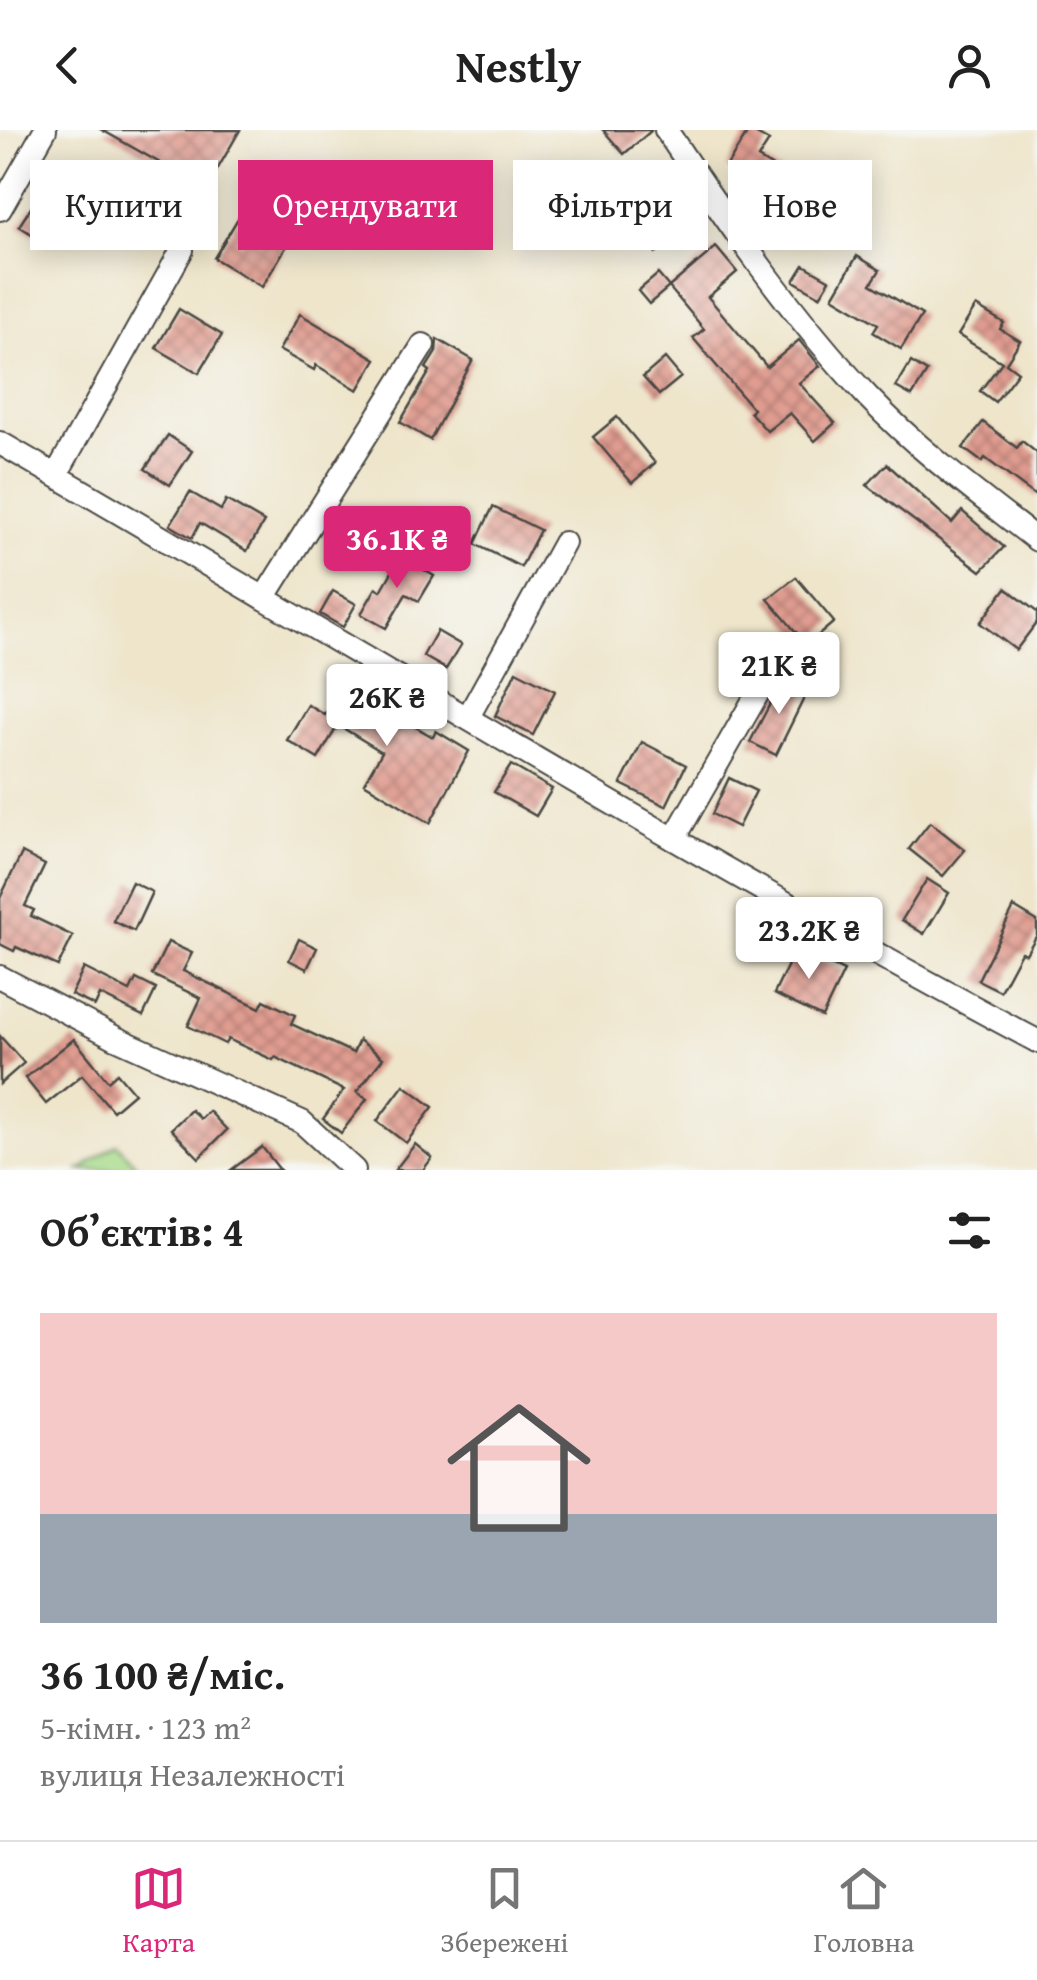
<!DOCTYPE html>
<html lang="uk">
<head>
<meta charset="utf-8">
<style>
  :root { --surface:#fff; --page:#f6f6f6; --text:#222; --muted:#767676; --line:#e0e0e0; --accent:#db2777 }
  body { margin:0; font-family:"Gentium Book Plus",serif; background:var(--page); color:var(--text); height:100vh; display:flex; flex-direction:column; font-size:38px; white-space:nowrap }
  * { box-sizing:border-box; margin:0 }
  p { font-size:32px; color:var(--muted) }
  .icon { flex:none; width:55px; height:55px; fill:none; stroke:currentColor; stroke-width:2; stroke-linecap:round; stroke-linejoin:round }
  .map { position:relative; height:1040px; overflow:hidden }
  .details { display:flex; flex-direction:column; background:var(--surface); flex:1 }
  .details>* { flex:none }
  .banner { position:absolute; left:30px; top:30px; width:978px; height:90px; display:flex; gap:20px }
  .price { position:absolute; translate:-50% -85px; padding:0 22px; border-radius:10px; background:#fff; color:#222; font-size:32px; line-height:65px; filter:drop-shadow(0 2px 5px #0008) }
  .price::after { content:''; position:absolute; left:50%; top:60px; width:30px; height:22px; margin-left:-15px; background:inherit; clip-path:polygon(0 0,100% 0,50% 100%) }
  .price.on { background:var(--accent); color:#fff }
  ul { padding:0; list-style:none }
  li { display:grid; align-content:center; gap:20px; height:530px; padding:0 40px }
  li span { display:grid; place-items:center; height:310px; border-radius:0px; color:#555 }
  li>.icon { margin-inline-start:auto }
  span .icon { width:180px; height:180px; fill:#fffc; stroke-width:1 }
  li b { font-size:42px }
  h2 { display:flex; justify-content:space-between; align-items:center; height:120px; padding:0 40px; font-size:42px }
  .pill { padding:0 35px; border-radius:0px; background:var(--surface); box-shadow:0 5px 25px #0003; font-size:35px; line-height:90px }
  .pill.on { background:var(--accent); color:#fff }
  header { display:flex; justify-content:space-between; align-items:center; height:130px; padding:0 40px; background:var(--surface); font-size:45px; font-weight:800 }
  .menu { display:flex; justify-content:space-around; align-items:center; height:140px; border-top:2px solid var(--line); background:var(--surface); font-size:28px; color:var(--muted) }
  .menu a { display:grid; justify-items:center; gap:5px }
  .menu .on { color:var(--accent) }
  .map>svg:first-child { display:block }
  .green { fill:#a8dc8b; stroke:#6a845b; stroke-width:2.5 }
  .building { fill:url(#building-cross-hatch) }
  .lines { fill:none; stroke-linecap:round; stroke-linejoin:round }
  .minor-casing { stroke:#484743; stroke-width:26 }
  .minor { stroke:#fff; stroke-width:22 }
</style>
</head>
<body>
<header><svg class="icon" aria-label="back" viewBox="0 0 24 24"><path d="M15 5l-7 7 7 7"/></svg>Nestly<svg class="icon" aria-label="person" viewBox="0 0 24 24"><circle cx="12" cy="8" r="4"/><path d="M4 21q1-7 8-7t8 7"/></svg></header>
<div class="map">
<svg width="1037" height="1040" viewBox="0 0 1037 1040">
  <defs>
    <pattern id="building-cross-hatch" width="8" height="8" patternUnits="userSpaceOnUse" patternTransform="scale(2.5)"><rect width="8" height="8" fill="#e09c90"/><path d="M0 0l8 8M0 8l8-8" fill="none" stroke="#b67f76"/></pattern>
  </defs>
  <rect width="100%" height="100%" fill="#f6f6f2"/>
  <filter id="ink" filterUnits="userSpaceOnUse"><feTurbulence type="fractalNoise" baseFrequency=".01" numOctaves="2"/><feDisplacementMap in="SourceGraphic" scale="20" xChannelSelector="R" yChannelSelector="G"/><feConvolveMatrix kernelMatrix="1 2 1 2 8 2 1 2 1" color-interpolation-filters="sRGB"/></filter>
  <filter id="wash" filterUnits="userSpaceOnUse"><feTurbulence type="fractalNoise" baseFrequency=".0048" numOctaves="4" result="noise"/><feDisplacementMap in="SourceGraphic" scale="40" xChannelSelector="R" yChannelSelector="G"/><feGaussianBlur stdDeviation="2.25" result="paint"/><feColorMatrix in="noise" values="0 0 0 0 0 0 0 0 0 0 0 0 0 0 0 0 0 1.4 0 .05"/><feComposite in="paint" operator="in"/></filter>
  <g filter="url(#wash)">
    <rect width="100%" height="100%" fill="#eee5cb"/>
    <path class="green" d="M 117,1014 L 141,1040 L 80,1040 Z"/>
    <g id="blocks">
      <g class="building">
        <path d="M 102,0 L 240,0 L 206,59 Z"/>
        <path d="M 603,0 L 651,0 L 651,1 L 624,24 Z"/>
        <path d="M 749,0 L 769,11 L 758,28 L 801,54 L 776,96 L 754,82 L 766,61 L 726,37 Z"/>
        <path d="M 652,66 L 682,101 L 656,123 L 626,87 Z"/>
        <path d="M 32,76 L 46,86 L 33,105 L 19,96 Z"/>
        <path d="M 243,80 L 291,109 L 262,157 L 214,128 Z"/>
        <path d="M 716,117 L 737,142 L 708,167 L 767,237 L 799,210 L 820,236 L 799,253 L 835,293 L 815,311 L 790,283 L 767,301 L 750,282 L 753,279 L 693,208 L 704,199 L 669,157 Z"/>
        <path d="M 857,126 L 880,140 L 871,154 L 922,185 L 901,219 L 873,202 L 878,194 L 833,167 Z"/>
        <path d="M 804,135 L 830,150 L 820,166 L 794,151 Z"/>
        <path d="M 658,144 L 669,157 L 649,174 L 638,161 Z"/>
        <path d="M 976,176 L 1004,193 L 1000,199 L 1020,211 L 1006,233 L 1018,242 L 995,272 L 980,261 L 1002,232 L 958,205 Z"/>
        <path d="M 179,179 L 222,205 L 199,243 L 156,218 Z"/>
        <path d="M 300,184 L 376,229 L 358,260 L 316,235 L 314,240 L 279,220 Z"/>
        <path d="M 437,209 L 473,230 L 430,310 L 400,292 L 430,241 L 426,238 L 436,222 Z"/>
        <path d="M 665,228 L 681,247 L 659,265 L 643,247 Z"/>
        <path d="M 911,232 L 927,242 L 912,266 L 896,257 Z"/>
        <path d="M 617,287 L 655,333 L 632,353 L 593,307 Z"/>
        <path d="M 983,292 L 1017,318 L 1022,311 L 1037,323 L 1037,367 L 985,328 L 982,332 L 963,318 Z"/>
        <path d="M 168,305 L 192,321 L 170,355 L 145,339 Z"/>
        <path d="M 887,334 L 952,393 L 962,381 L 1004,417 L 981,441 L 867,355 Z"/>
        <path d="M 190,362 L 221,380 L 226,370 L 264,392 L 247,421 L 200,393 L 192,408 L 170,395 Z"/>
        <path d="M 493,377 L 540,400 L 521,437 L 475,414 Z"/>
        <path d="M 401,426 L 434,446 L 419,471 L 406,464 L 386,498 L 361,484 L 376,458 L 381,461 Z"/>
        <path d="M 796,447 L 834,492 L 807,515 L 768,469 Z"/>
        <path d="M 1006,458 L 1037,482 L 1037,492 L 1016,520 L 980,493 Z"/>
        <path d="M 333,461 L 356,474 L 343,497 L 320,484 Z"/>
        <path d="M 437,501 L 461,515 L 446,539 L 423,526 Z"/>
        <path d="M 516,541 L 555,561 L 533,605 L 495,586 Z"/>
        <path d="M 351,542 L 366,551 L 359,564 L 433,607 L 436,601 L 469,621 L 430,693 L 364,653 L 382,622 L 338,595 L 318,629 L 287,610 L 308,575 L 325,585 Z"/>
        <path d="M 783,549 L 807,562 L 776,625 L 750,612 Z"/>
        <path d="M 642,612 L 686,635 L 666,676 L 621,654 Z"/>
        <path d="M 511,635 L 552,659 L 536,686 L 494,662 Z"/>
        <path d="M 729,648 L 756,661 L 738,697 L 712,684 Z"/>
        <path d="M 930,692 L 965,720 L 943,746 L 909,719 Z"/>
        <path d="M 22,723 L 45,735 L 25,776 L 34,780 L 31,786 L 73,806 L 58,836 L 16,817 L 14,821 L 0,814 L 0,768 Z"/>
        <path d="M 927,749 L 949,763 L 924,804 L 902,790 Z"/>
        <path d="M 132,752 L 152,762 L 134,801 L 113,791 Z"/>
        <path d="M 1014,777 L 1037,791 L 1037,805 L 1026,824 L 1021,822 L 1000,861 L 978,850 Z"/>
        <path d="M 299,809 L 317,818 L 307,839 L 289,830 Z"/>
        <path d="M 168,812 L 192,823 L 183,841 L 260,878 L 264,870 L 295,885 L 291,894 L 353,923 L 359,910 L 383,928 L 357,962 L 367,969 L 341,1003 L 323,989 L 344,960 L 275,927 L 273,930 L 228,909 L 225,914 L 188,896 L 201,868 L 152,845 Z"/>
        <path d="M 796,818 L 844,841 L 822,887 L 774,864 Z"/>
        <path d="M 84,838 L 130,861 L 136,849 L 156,859 L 143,886 L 100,865 L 95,876 L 71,865 Z"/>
        <path d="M 0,906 L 24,933 L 0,954 Z"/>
        <path d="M 74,909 L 108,951 L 117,943 L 134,963 L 113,981 L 82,945 L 46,974 L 25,948 Z"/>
        <path d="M 404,955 L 433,977 L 406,1013 L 377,991 Z"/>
        <path d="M 191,980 L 201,989 L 209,981 L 227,1000 L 199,1028 L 171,999 Z"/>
        <path d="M 415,1014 L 432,1028 L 423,1040 L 395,1040 Z"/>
        <path d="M 262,1017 L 280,1040 L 231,1040 Z"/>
      </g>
    </g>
  </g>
  <g filter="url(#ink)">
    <use href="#blocks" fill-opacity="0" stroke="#484743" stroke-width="2.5"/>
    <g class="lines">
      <defs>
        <g id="minor">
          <path d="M 666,0 C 727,92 792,186 868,267 C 919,321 979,365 1037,410"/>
          <path d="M 0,79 L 45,0"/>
          <path d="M 0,313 C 345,513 685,724 1037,911"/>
          <path d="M 56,345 L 182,120"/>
          <path d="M 264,468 L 423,215"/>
          <path d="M 468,587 L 564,413"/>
          <path d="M 674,709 L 778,528"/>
          <path d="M 0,847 L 116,908 L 302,992 L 354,1040"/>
        </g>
      </defs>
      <use href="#minor" class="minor-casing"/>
      <use href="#minor" class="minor"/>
    </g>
  </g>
</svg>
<b class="price on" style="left:397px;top:461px">36.1K ₴</b>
<b class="price" style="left:779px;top:587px">21K ₴</b>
<b class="price" style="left:387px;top:619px">26K ₴</b>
<b class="price" style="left:809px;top:852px">23.2K ₴</b>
<div class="banner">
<a class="pill">Купити</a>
<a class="pill on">Орендувати</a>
<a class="pill">Фільтри</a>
<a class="pill">Нове</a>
</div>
</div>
<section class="details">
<h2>Об’єктів: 4<svg class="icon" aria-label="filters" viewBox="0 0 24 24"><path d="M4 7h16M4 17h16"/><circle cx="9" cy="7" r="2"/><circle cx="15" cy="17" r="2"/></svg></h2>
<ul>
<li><span style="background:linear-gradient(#f6c9c9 65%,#9aa5b1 0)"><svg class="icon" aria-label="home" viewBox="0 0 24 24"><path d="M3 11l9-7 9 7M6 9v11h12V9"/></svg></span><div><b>36 100 ₴/міс.</b><p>5-кімн. · 123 m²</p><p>вулиця Незалежності</p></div></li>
</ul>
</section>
<nav class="menu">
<a class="on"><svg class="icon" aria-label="map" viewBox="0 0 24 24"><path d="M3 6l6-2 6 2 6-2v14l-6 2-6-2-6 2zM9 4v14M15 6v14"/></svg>Карта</a>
<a><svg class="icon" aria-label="saved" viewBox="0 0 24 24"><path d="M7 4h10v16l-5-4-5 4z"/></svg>Збережені</a>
<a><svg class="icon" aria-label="home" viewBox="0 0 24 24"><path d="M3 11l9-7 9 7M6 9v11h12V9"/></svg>Головна</a>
</nav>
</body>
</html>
